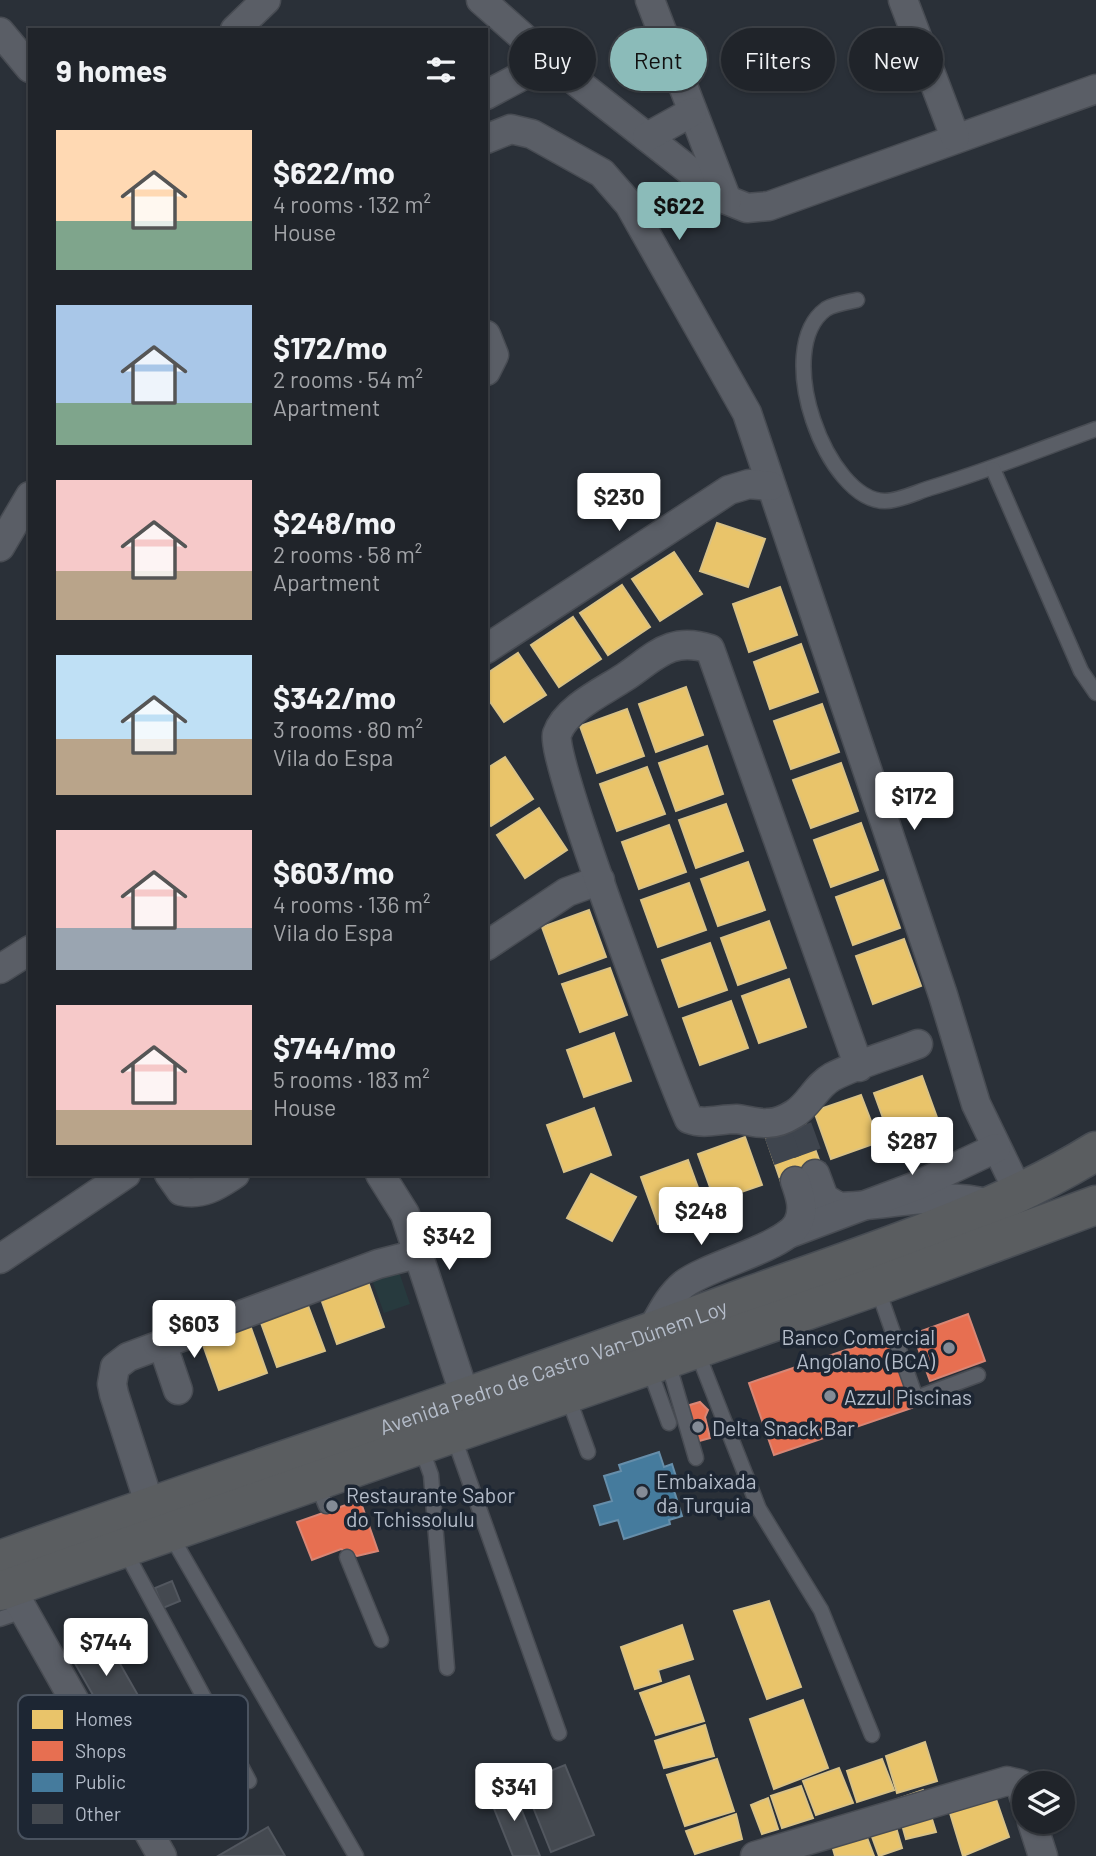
<!DOCTYPE html>
<html lang="en">
<head>
<meta charset="utf-8">
<style>
  :root { --surface:#20242a; --page:#282c32; --text:#f1f3f6; --muted:#a2a4a8; --line:#3d4147; --accent:#8bbbb9 }
  body { margin:0; font-family:Barlow,sans-serif; background:var(--page); color:var(--text); height:100vh; display:flex; flex-direction:column; font-size:26px; white-space:nowrap }
  * { box-sizing:border-box; margin:0 }
  p { font-size:23px; color:var(--muted) }
  .icon { flex:none; width:38px; height:38px; fill:none; stroke:currentColor; stroke-width:2; stroke-linecap:round; stroke-linejoin:round }
  .map { position:relative; flex:1; overflow:hidden }
  .side { position:absolute; left:28px; top:28px; width:460px; height:1148px; display:flex; flex-direction:column; background:var(--surface); border-radius:0px; box-shadow:0 2px 5px #0004,0 0 0 2px var(--line) }
  .side>* { flex:none }
  .banner { position:absolute; left:509px; top:28px; width:481px; height:63px; display:flex; gap:14px }
  .controls { position:absolute; left:1012px; top:1771px; display:grid; gap:14px }
  .controls a { display:grid; place-items:center; width:63px; height:63px; border-radius:50%; background:var(--surface); box-shadow:0 2px 5px #0004,0 0 0 2px var(--line); font-size:35px }
  .price { position:absolute; translate:-50% -60px; padding:0 16px; border-radius:7px; background:#fff; color:#222; font-size:23px; line-height:46px; filter:drop-shadow(0 2px 4px #0008) }
  .price::after { content:''; position:absolute; left:50%; top:42px; width:21px; height:16px; margin-left:-10px; background:inherit; clip-path:polygon(0 0,100% 0,50% 100%) }
  .price.selected { background:var(--accent); color:#111 }
  ul { padding:0; list-style:none }
  li { display:flex; align-items:center; gap:21px; height:175px; padding:0 28px }
  li span { display:grid; place-items:center; flex:none; width:196px; height:140px; border-radius:0px; color:#555 }
  li>.icon { margin-inline-start:auto }
  span .icon { width:84px; height:84px; fill:#fffc; stroke-width:1 }
  li b { font-size:30px }
  h2 { display:flex; justify-content:space-between; align-items:center; height:84px; padding:0 28px; font-size:30px }
  .chip { padding:0 24px; border-radius:32px; background:var(--surface); box-shadow:0 2px 5px #0004,0 0 0 2px var(--line); font-size:24px; line-height:63px }
  .chip.selected { background:var(--accent); color:#111 }
  .map>svg:first-child { display:block }
  .green { fill:#273a3e }
  .homes { fill:#e9c46a; stroke:#d9c286; stroke-width:2 }
  .shops { fill:#e76f51; stroke:#d88675; stroke-width:2 }
  .public { fill:#457b9d; stroke:#668eaa; stroke-width:2 }
  .building { fill:#444950; stroke:#52575f; stroke-width:2 }
  .lines { fill:none; stroke-linecap:round; stroke-linejoin:round }
  .street-tunnel { stroke:#3f454e; stroke-width:28; stroke-dasharray:28 14; stroke-linecap:butt }
  .lane-casing { stroke:#484c53; stroke-width:17 }
  .street-casing { stroke:#484c53; stroke-width:31 }
  .highway-casing { stroke:#474c53; stroke-width:41 }
  .lane { stroke:#5a5e66; stroke-width:14 }
  .street { stroke:#5a5e66; stroke-width:28 }
  .highway { stroke:#5a5d60; stroke-width:38 }
  .poi-dot { fill:#848b96; stroke:#1d2633; stroke-width:2.5 }
  .labels { text-anchor:middle; dominant-baseline:central; stroke-width:7; stroke-linejoin:round; paint-order:stroke }
  .poi-label { font-size:21px; fill:#b4bcc9; stroke:#1d2633; text-anchor:start }
  .street-label { font-size:21px; fill:#b4bcc9; stroke:#1d2633 }
  .key { fill:#1d2633; stroke:#4a5360; stroke-width:2 }
  .key-label { font-size:19px; fill:#b4bcc9 }
</style>
</head>
<body>
<div class="map">
<svg width="1096" height="1856" viewBox="0 0 1096 1856">
  <rect width="100%" height="100%" fill="#2a3038"/>
  <path class="green" d="M 390,1270 L 400,1275 L 410,1304 L 384,1313 L 371,1277 Z"/>
  <g class="homes">
    <path d="M 717,523 L 765,539 L 748,587 L 700,571 Z"/>
    <path d="M 674,552 L 702,594 L 660,621 L 632,579 Z"/>
    <path d="M 622,585 L 650,627 L 608,655 L 580,613 Z"/>
    <path d="M 780,587 L 797,635 L 749,652 L 733,604 Z"/>
    <path d="M 573,617 L 601,659 L 559,687 L 531,645 Z"/>
    <path d="M 801,644 L 818,692 L 770,709 L 754,662 Z"/>
    <path d="M 518,653 L 546,695 L 504,722 L 486,696 L 486,674 Z"/>
    <path d="M 686,687 L 703,735 L 656,752 L 639,704 Z"/>
    <path d="M 822,704 L 839,752 L 791,769 L 774,721 Z"/>
    <path d="M 627,709 L 644,756 L 597,773 L 580,726 Z"/>
    <path d="M 707,746 L 723,794 L 676,811 L 659,763 Z"/>
    <path d="M 505,757 L 533,799 L 491,826 L 486,820 L 486,769 Z"/>
    <path d="M 841,763 L 858,811 L 811,828 L 793,780 Z"/>
    <path d="M 647,767 L 665,814 L 617,831 L 600,784 Z"/>
    <path d="M 726,804 L 743,851 L 696,868 L 679,820 Z"/>
    <path d="M 539,808 L 567,850 L 525,878 L 497,835 Z"/>
    <path d="M 861,823 L 878,870 L 831,887 L 814,840 Z"/>
    <path d="M 669,825 L 686,872 L 639,889 L 622,842 Z"/>
    <path d="M 748,862 L 765,910 L 718,926 L 701,879 Z"/>
    <path d="M 883,880 L 900,928 L 853,945 L 836,897 Z"/>
    <path d="M 689,883 L 706,930 L 658,947 L 641,900 Z"/>
    <path d="M 589,910 L 606,957 L 559,974 L 542,927 Z"/>
    <path d="M 769,921 L 786,968 L 738,985 L 721,938 Z"/>
    <path d="M 904,939 L 921,986 L 873,1004 L 856,956 Z"/>
    <path d="M 710,943 L 727,990 L 679,1007 L 662,960 Z"/>
    <path d="M 610,968 L 627,1015 L 580,1032 L 562,984 Z"/>
    <path d="M 789,979 L 806,1027 L 759,1043 L 742,996 Z"/>
    <path d="M 731,1001 L 748,1048 L 700,1065 L 683,1018 Z"/>
    <path d="M 614,1033 L 631,1081 L 584,1097 L 567,1050 Z"/>
    <path d="M 922,1076 L 939,1123 L 891,1140 L 874,1093 Z"/>
    <path d="M 861,1095 L 879,1142 L 831,1159 L 814,1111 Z"/>
    <path d="M 594,1108 L 611,1155 L 564,1172 L 547,1125 Z"/>
    <path d="M 806,1124 L 823,1171 L 782,1185 L 766,1138 Z"/>
    <path d="M 745,1137 L 762,1185 L 715,1201 L 698,1154 Z"/>
    <path d="M 688,1160 L 705,1207 L 658,1224 L 641,1177 Z"/>
    <path d="M 591,1174 L 636,1197 L 612,1241 L 567,1218 Z"/>
    <path d="M 367,1279 L 384,1327 L 337,1344 L 320,1296 Z"/>
    <path d="M 307,1303 L 325,1351 L 277,1367 L 260,1320 Z"/>
    <path d="M 250,1325 L 267,1373 L 219,1390 L 202,1342 Z"/>
    <path d="M 769,1601 L 801,1687 L 767,1699 L 734,1611 Z"/>
    <path d="M 682,1625 L 693,1659 L 658,1670 L 661,1681 L 635,1689 L 621,1647 Z"/>
    <path d="M 689,1676 L 704,1721 L 656,1735 L 640,1693 Z"/>
    <path d="M 803,1700 L 828,1768 L 774,1789 L 750,1719 Z"/>
    <path d="M 705,1725 L 714,1756 L 664,1768 L 655,1741 Z"/>
    <path d="M 925,1742 L 937,1781 L 897,1793 L 886,1756 Z"/>
    <path d="M 717,1759 L 734,1811 L 685,1826 L 667,1775 Z"/>
    <path d="M 882,1759 L 894,1790 L 857,1802 L 847,1771 Z"/>
    <path d="M 839,1768 L 853,1803 L 816,1815 L 803,1781 Z"/>
    <path d="M 988,1776 L 1009,1837 L 963,1856 L 943,1790 Z"/>
    <path d="M 801,1786 L 813,1818 L 782,1828 L 771,1796 Z"/>
    <path d="M 923,1790 L 936,1832 L 906,1839 L 895,1800 Z"/>
    <path d="M 768,1798 L 778,1829 L 762,1834 L 751,1805 Z"/>
    <path d="M 889,1803 L 902,1848 L 879,1856 L 863,1812 Z"/>
    <path d="M 736,1814 L 742,1839 L 695,1854 L 686,1831 Z"/>
    <path d="M 858,1814 L 874,1856 L 835,1856 L 826,1824 Z"/>
  </g>
  <g class="shops">
    <path d="M 968,1314 L 985,1361 L 930,1381 L 913,1334 Z"/>
    <path d="M 887,1336 L 912,1408 L 774,1455 L 749,1383 Z"/>
    <path d="M 700,1402 L 708,1410 L 705,1417 L 710,1438 L 692,1443 L 683,1407 Z"/>
    <path d="M 360,1500 L 378,1551 L 357,1556 L 341,1549 L 312,1560 L 297,1522 Z"/>
  </g>
  <path class="public" d="M 659,1452 L 664,1467 L 672,1464 L 678,1483 L 672,1484 L 682,1516 L 669,1520 L 670,1524 L 624,1539 L 618,1520 L 600,1525 L 594,1506 L 612,1501 L 604,1476 L 621,1471 L 619,1465 Z"/>
  <g class="building">
    <path d="M 172,1581 L 180,1601 L 163,1608 L 155,1588 Z"/>
    <path d="M 103,1634 L 143,1704 L 109,1723 L 69,1653 Z"/>
    <path d="M 565,1765 L 594,1835 L 551,1852 L 523,1782 Z"/>
    <path d="M 512,1786 L 540,1856 L 513,1856 L 489,1796 Z"/>
    <path d="M 268,1827 L 285,1856 L 218,1856 Z"/>
  </g>
  <g class="lines">
    <g class="street-tunnel">
      <path d="M 798,1127 L 815,1174"/>
      <path d="M 778,1134 L 795,1181"/>
    </g>
    <defs>
      <g id="lane">
        <path d="M 857,300 C 848,302 834,304 826,309 C 771,349 827,501 885,501 C 899,501 917,492 930,488 C 987,471 1041,449 1096,429"/>
        <path d="M 993,469 L 1081,671 L 1096,693"/>
        <path d="M 877,1287 L 916,1398 L 978,1375"/>
        <path d="M 696,1349 L 759,1509 L 821,1610 L 872,1735"/>
        <path d="M 668,1362 L 696,1458"/>
        <path d="M 649,1368 L 669,1423"/>
        <path d="M 567,1394 L 588,1452"/>
        <path d="M 453,1435 L 559,1733"/>
        <path d="M 421,1447 L 431,1475 L 447,1668"/>
        <path d="M 316,1481 L 326,1506"/>
        <path d="M 170,1534 L 356,1856"/>
        <path d="M 124,1549 L 249,1781"/>
        <path d="M 347,1557 L 381,1640"/>
        <path d="M 0,1619 L 23,1611"/>
      </g>
      <g id="street">
        <path d="M 481,0 L 550,61 L 727,200 L 747,208 L 769,206 L 1096,89"/>
        <path d="M 650,0 L 727,200"/>
        <path d="M 903,0 L 955,137"/>
        <path d="M 235,30 L 266,0"/>
        <path d="M 0,32 L 30,68"/>
        <path d="M 486,95 L 550,61"/>
        <path d="M 647,137 L 692,112"/>
        <path d="M 486,139 L 511,129 L 532,134 L 602,173 L 629,204 L 747,413 L 943,995 L 976,1104 L 1019,1193"/>
        <path d="M 486,335 L 494,355 L 486,371"/>
        <path d="M 0,547 L 30,496"/>
        <path d="M 486,649 L 729,490 L 749,484 L 771,486"/>
        <path d="M 486,946 L 567,892 L 600,880"/>
        <path d="M 0,969 L 30,950"/>
        <path d="M 859,1067 L 710,649 C 671,636 656,656 625,677 C 604,691 566,708 557,734 C 549,756 670,1077 689,1119 C 705,1125 719,1119 736,1119 C 747,1120 758,1124 768,1123 C 778,1123 786,1119 794,1114 C 809,1105 816,1086 832,1077 C 859,1063 890,1055 918,1044"/>
        <path d="M 169,1174 L 181,1191 C 203,1196 218,1185 235,1174"/>
        <path d="M 380,1174 L 405,1214 L 465,1396"/>
        <path d="M 815,1174 L 824,1198 L 839,1207 C 889,1206 940,1190 989,1204"/>
        <path d="M 788,1234 L 916,1186 L 996,1148"/>
        <path d="M 0,1259 L 126,1174"/>
        <path d="M 650,1333 C 660,1316 668,1297 684,1284 C 709,1265 786,1247 798,1223 C 805,1209 800,1195 795,1181"/>
        <path d="M 163,1346 L 178,1390"/>
        <path d="M 150,1506 L 114,1394 L 112,1384 L 115,1367 L 128,1357 L 378,1264 L 417,1254"/>
        <path d="M 11,1588 L 162,1856"/>
        <path d="M 1032,1822 L 1043,1856"/>
        <path d="M 755,1856 L 1007,1781 L 1020,1784 L 1024,1797"/>
      </g>
      <g id="highway">
        <path id="s1" d="M 0,1560 C 249,1470 501,1388 749,1296 C 862,1255 995,1214 1096,1151"/>
        <path d="M 0,1591 L 877,1286 L 1096,1205"/>
      </g>
    </defs>
    <use href="#lane" class="lane-casing"/>
    <use href="#street" class="street-casing"/>
    <use href="#highway" class="highway-casing"/>
    <use href="#lane" class="lane"/>
    <use href="#street" class="street"/>
    <use href="#highway" class="highway"/>
  </g>
  <g class="poi-dot">
    <circle cx="949" cy="1348" r="7"/>
    <circle cx="830" cy="1396" r="7"/>
    <circle cx="698" cy="1427" r="7"/>
    <circle cx="642" cy="1492" r="7"/>
    <circle cx="332" cy="1506" r="7"/>
  </g>
  <g class="labels">
    <g class="poi-label">
      <text x="935" y="1336" text-anchor="end">Banco Comercial<tspan x="935" dy="24">Angolano (BCA)</tspan></text>
      <text x="844" y="1396">Azzul Piscinas</text>
      <text x="712" y="1427">Delta Snack Bar</text>
      <text x="656" y="1480">Embaixada<tspan x="656" dy="24">da Turquia</tspan></text>
      <text x="346" y="1494">Restaurante Sabor<tspan x="346" dy="24">do Tchissolulu</tspan></text>
    </g>
    <g class="street-label">
      <text stroke="none"><textPath href="#s1" startOffset="586">Avenida Pedro de Castro Van-Dúnem Loy</textPath></text>
    </g>
  </g>
  <rect x="18" y="1695" width="230" height="144" rx="10" class="key"/>
  <rect x="32" y="1710" width="31" height="19" fill="#e9c46a"/>
  <rect x="32" y="1741" width="31" height="20" fill="#e76f51"/>
  <rect x="32" y="1773" width="31" height="19" fill="#457b9d"/>
  <rect x="32" y="1804" width="31" height="20" fill="#444950"/>
  <g class="key-label">
    <text x="75" y="1726">Homes</text>
    <text x="75" y="1758">Shops</text>
    <text x="75" y="1789">Public</text>
    <text x="75" y="1821">Other</text>
  </g>
</svg>
<div class="controls">
<a><svg class="icon" aria-label="layers" viewBox="0 0 24 24"><path d="M12 4l9 5-9 5-9-5zM3 14l9 5 9-5"/></svg></a>
</div>
<b class="price selected" style="left:679px;top:242px">$622</b>
<b class="price" style="left:619px;top:533px">$230</b>
<b class="price" style="left:914px;top:832px">$172</b>
<b class="price" style="left:912px;top:1177px">$287</b>
<b class="price" style="left:701px;top:1247px">$248</b>
<b class="price" style="left:449px;top:1272px">$342</b>
<b class="price" style="left:194px;top:1360px">$603</b>
<b class="price" style="left:106px;top:1678px">$744</b>
<b class="price" style="left:514px;top:1823px">$341</b>
<div class="banner">
<a class="chip">Buy</a>
<a class="chip selected">Rent</a>
<a class="chip">Filters</a>
<a class="chip">New</a>
</div>
<section class="side">
<h2>9 homes<svg class="icon" aria-label="filters" viewBox="0 0 24 24"><path d="M4 7h16M4 17h16"/><circle cx="9" cy="7" r="2"/><circle cx="15" cy="17" r="2"/></svg></h2>
<ul>
<li><span style="background:linear-gradient(#ffd9b3 65%,#7fa58c 0)"><svg class="icon" aria-label="home" viewBox="0 0 24 24"><path d="M3 11l9-7 9 7M6 9v11h12V9"/></svg></span><div><b>$622/mo</b><p>4 rooms · 132 m²</p><p>House</p></div></li>
<li><span style="background:linear-gradient(#a9c7e8 70%,#7fa58c 0)"><svg class="icon" aria-label="home" viewBox="0 0 24 24"><path d="M3 11l9-7 9 7M6 9v11h12V9"/></svg></span><div><b>$172/mo</b><p>2 rooms · 54 m²</p><p>Apartment</p></div></li>
<li><span style="background:linear-gradient(#f6c9c9 65%,#b9a48a 0)"><svg class="icon" aria-label="home" viewBox="0 0 24 24"><path d="M3 11l9-7 9 7M6 9v11h12V9"/></svg></span><div><b>$248/mo</b><p>2 rooms · 58 m²</p><p>Apartment</p></div></li>
<li><span style="background:linear-gradient(#bfe0f5 60%,#b9a48a 0)"><svg class="icon" aria-label="home" viewBox="0 0 24 24"><path d="M3 11l9-7 9 7M6 9v11h12V9"/></svg></span><div><b>$342/mo</b><p>3 rooms · 80 m²</p><p>Vila do Espa</p></div></li>
<li><span style="background:linear-gradient(#f6c9c9 70%,#9aa5b1 0)"><svg class="icon" aria-label="home" viewBox="0 0 24 24"><path d="M3 11l9-7 9 7M6 9v11h12V9"/></svg></span><div><b>$603/mo</b><p>4 rooms · 136 m²</p><p>Vila do Espa</p></div></li>
<li><span style="background:linear-gradient(#f6c9c9 75%,#b9a48a 0)"><svg class="icon" aria-label="home" viewBox="0 0 24 24"><path d="M3 11l9-7 9 7M6 9v11h12V9"/></svg></span><div><b>$744/mo</b><p>5 rooms · 183 m²</p><p>House</p></div></li>
</ul>
</section>
</div>
</body>
</html>
